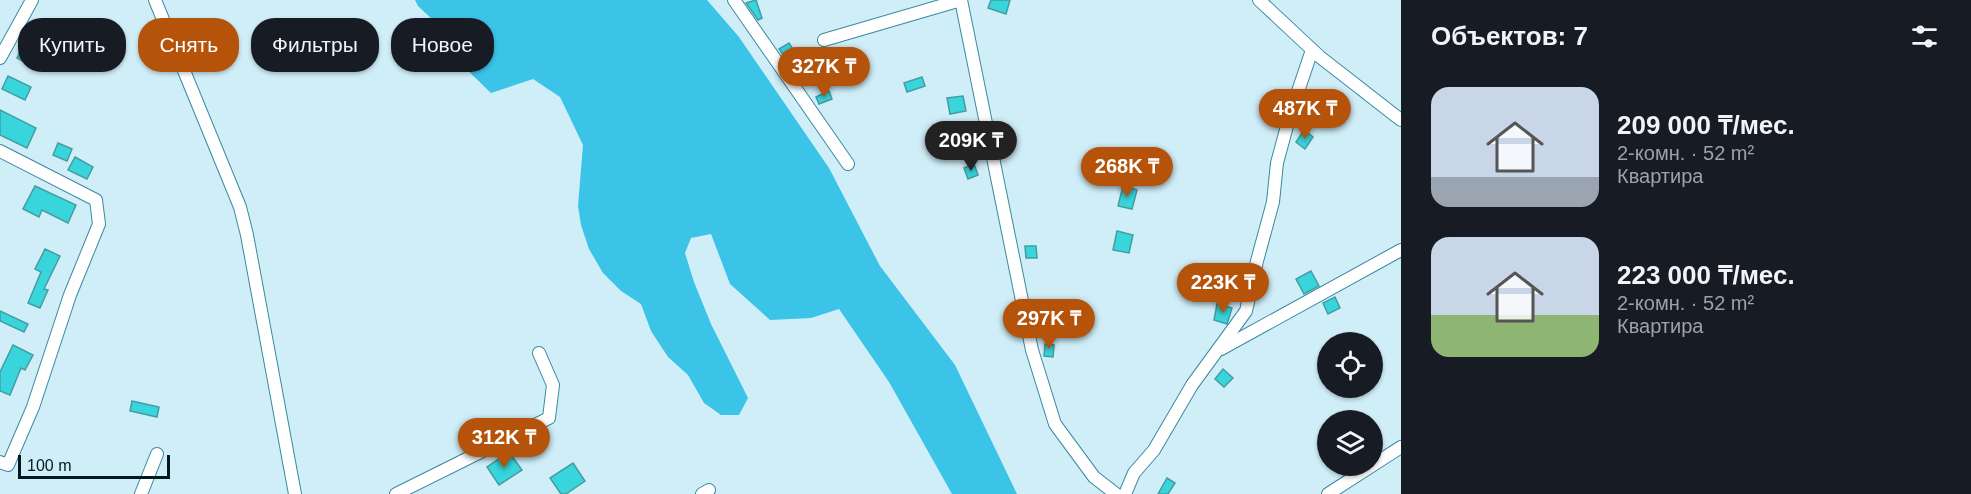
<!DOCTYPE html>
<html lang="ru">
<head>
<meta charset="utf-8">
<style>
  :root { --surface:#171b24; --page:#20242c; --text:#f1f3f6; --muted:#9ea1a6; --accent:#b45309 }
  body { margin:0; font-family:Arial,sans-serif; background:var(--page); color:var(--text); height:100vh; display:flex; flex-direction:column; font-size:22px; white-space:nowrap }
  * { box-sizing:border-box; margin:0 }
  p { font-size:20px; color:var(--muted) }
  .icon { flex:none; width:33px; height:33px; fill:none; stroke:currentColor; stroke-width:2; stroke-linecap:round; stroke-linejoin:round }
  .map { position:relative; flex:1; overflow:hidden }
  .side { display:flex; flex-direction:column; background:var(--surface); width:570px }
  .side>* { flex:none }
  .banner { position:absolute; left:18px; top:18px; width:570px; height:54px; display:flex; gap:12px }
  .tools { position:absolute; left:1317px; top:332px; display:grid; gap:12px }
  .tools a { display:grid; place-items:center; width:66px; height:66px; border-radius:50%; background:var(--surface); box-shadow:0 2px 4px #0004; font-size:30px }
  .scale { position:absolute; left:18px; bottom:15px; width:152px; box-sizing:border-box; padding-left:6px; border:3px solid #01181f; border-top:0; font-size:16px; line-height:21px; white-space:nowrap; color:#01181f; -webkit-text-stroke:4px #d0eef8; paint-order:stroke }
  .price { position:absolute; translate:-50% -51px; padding:0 14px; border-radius:21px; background:var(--accent); color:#fff; font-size:20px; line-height:39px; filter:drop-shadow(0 2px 3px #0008) }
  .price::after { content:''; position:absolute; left:50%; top:36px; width:18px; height:14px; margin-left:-9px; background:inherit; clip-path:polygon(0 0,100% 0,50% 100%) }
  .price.on { background:#222; color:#fff }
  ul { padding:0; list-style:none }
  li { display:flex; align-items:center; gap:18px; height:150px; padding:0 30px }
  li span { display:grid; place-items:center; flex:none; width:168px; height:120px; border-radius:18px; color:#555 }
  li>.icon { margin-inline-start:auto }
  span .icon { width:72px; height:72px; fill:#fffc; stroke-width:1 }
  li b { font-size:26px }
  h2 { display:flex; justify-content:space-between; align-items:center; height:72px; padding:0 30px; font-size:26px }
  .tag { padding:0 21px; border-radius:24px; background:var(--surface); box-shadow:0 2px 4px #0004; font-size:21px; line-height:54px }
  .tag.on { background:var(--accent); color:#fff }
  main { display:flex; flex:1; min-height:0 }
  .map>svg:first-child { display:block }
  .water { fill:#3bc3e8 }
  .building { fill:#39d5dd; stroke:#439da2; stroke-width:1.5 }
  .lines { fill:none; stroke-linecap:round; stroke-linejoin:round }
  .minor-casing { stroke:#3a89a1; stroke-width:14 }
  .minor { stroke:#fff; stroke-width:12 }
</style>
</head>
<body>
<main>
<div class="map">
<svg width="1401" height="494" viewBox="0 0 1401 494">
  <rect width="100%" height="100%" fill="#d0eef8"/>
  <path class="water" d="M 415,0 L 707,0 L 739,37 L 829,168 L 880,266 L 955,365 L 1017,494 L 952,494 L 889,382 L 839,309 L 811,318 L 770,320 L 730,284 L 711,234 L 691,238 L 685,253 L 694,282 L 711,324 L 748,398 L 739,415 L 721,415 L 704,403 L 688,375 L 668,357 L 651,331 L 641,304 L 621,291 L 603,273 L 589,249 L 581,225 L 578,206 L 583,145 L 560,97 L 533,79 L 491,93 L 459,62 L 453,39 L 418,6 Z"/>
  <g class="building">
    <path d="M 756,0 L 762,18 L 758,20 L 746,3 Z"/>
    <path d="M 991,0 L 1010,0 L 1006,14 L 988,8 Z"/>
    <path d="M 29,35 L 46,44 L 34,67 L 17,58 Z"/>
    <path d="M 789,43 L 798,57 L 789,63 L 779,49 Z"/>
    <path d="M 8,76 L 31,87 L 25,100 L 2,89 Z"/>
    <path d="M 922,77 L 925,86 L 907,92 L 904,83 Z"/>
    <path d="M 829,91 L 832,99 L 819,104 L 816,97 Z"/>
    <path d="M 963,96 L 966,111 L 950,114 L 947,98 Z"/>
    <path d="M 0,110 L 36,128 L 27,148 L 0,135 Z"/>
    <path d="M 1304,130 L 1313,137 L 1305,149 L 1296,142 Z"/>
    <path d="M 58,143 L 72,149 L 67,161 L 53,155 Z"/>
    <path d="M 75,157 L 93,167 L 87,179 L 68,170 Z"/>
    <path d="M 974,164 L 978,175 L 968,179 L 964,168 Z"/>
    <path d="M 35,186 L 76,205 L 68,223 L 42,210 L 39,217 L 23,209 Z"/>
    <path d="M 1123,186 L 1137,190 L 1132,209 L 1118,206 Z"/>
    <path d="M 1117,231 L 1133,235 L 1129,253 L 1113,250 Z"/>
    <path d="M 1025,246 L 1036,246 L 1037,258 L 1026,258 Z"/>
    <path d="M 45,249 L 60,256 L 44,289 L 48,290 L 40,308 L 28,303 L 41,272 L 35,269 Z"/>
    <path d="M 1311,271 L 1319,286 L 1304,294 L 1296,279 Z"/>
    <path d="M 1335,297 L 1340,308 L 1328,314 L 1323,303 Z"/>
    <path d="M 1217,304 L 1232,308 L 1227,324 L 1214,320 Z"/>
    <path d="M 0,311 L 28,324 L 24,332 L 0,321 Z"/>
    <path d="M 1045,344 L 1054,345 L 1053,357 L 1044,356 Z"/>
    <path d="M 13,345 L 33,355 L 25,370 L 21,368 L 10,395 L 0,391 L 0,372 Z"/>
    <path d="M 1223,369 L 1233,378 L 1224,387 L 1215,379 Z"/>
    <path d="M 132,401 L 159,407 L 157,417 L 130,411 Z"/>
    <path d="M 509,452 L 522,470 L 499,485 L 487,467 Z"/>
    <path d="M 573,463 L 585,481 L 566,494 L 561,494 L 550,478 Z"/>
    <path d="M 1167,478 L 1175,483 L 1168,494 L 1158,494 Z"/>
  </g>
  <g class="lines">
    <defs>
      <g id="minor">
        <path d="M 155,0 L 240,207 L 247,235 L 295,494"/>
        <path d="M 734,0 L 848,164"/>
        <path d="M 961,0 L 1032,350 L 1055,424 L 1094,477 L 1116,494"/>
        <path d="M 1259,0 L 1320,57 L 1401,120"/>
        <path d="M 824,40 L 961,0"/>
        <path d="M 0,58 L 32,0"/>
        <path d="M 0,151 L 96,200 L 99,224 L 70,295 L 33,407 L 8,465 L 0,462"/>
        <path d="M 1221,349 L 1401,250"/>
        <path d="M 141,494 L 157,454"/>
        <path d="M 396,494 L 549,418 L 553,385 L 539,353"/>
        <path d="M 702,494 L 709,490"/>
        <path d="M 1125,494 L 1134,473 L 1154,450 L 1192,385 L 1246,311 L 1257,261 L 1273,202 L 1277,163 L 1290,115 L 1312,50"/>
        <path d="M 1328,494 L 1401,447"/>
      </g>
    </defs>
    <use href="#minor" class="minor-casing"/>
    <use href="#minor" class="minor"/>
  </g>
</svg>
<div class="tools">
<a><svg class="icon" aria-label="locate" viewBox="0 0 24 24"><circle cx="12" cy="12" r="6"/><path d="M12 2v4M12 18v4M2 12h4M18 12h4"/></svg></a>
<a><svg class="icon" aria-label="layers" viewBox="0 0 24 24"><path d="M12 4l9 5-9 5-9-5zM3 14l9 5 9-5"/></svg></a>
</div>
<div class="scale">100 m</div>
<b class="price" style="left:824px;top:98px">327K ₸</b>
<b class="price" style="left:1305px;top:140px">487K ₸</b>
<b class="price on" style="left:971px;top:172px">209K ₸</b>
<b class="price" style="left:1127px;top:198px">268K ₸</b>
<b class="price" style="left:1223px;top:314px">223K ₸</b>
<b class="price" style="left:1049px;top:350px">297K ₸</b>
<b class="price" style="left:504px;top:469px">312K ₸</b>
<div class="banner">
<a class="tag">Купить</a>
<a class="tag on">Снять</a>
<a class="tag">Фильтры</a>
<a class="tag">Новое</a>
</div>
</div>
<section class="side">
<h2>Объектов: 7<svg class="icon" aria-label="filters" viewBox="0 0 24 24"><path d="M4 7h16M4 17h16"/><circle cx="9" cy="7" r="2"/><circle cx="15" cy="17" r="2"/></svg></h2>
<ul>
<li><span style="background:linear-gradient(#c9d6e8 75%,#9aa5b1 0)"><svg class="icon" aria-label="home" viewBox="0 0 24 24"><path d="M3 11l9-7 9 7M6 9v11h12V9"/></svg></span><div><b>209 000 ₸/мес.</b><p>2-комн. · 52 m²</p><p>Квартира</p></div></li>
<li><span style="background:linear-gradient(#c9d6e8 65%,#8fb573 0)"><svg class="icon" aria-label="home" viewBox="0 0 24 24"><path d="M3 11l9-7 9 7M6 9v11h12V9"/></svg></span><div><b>223 000 ₸/мес.</b><p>2-комн. · 52 m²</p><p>Квартира</p></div></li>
</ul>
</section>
</main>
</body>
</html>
